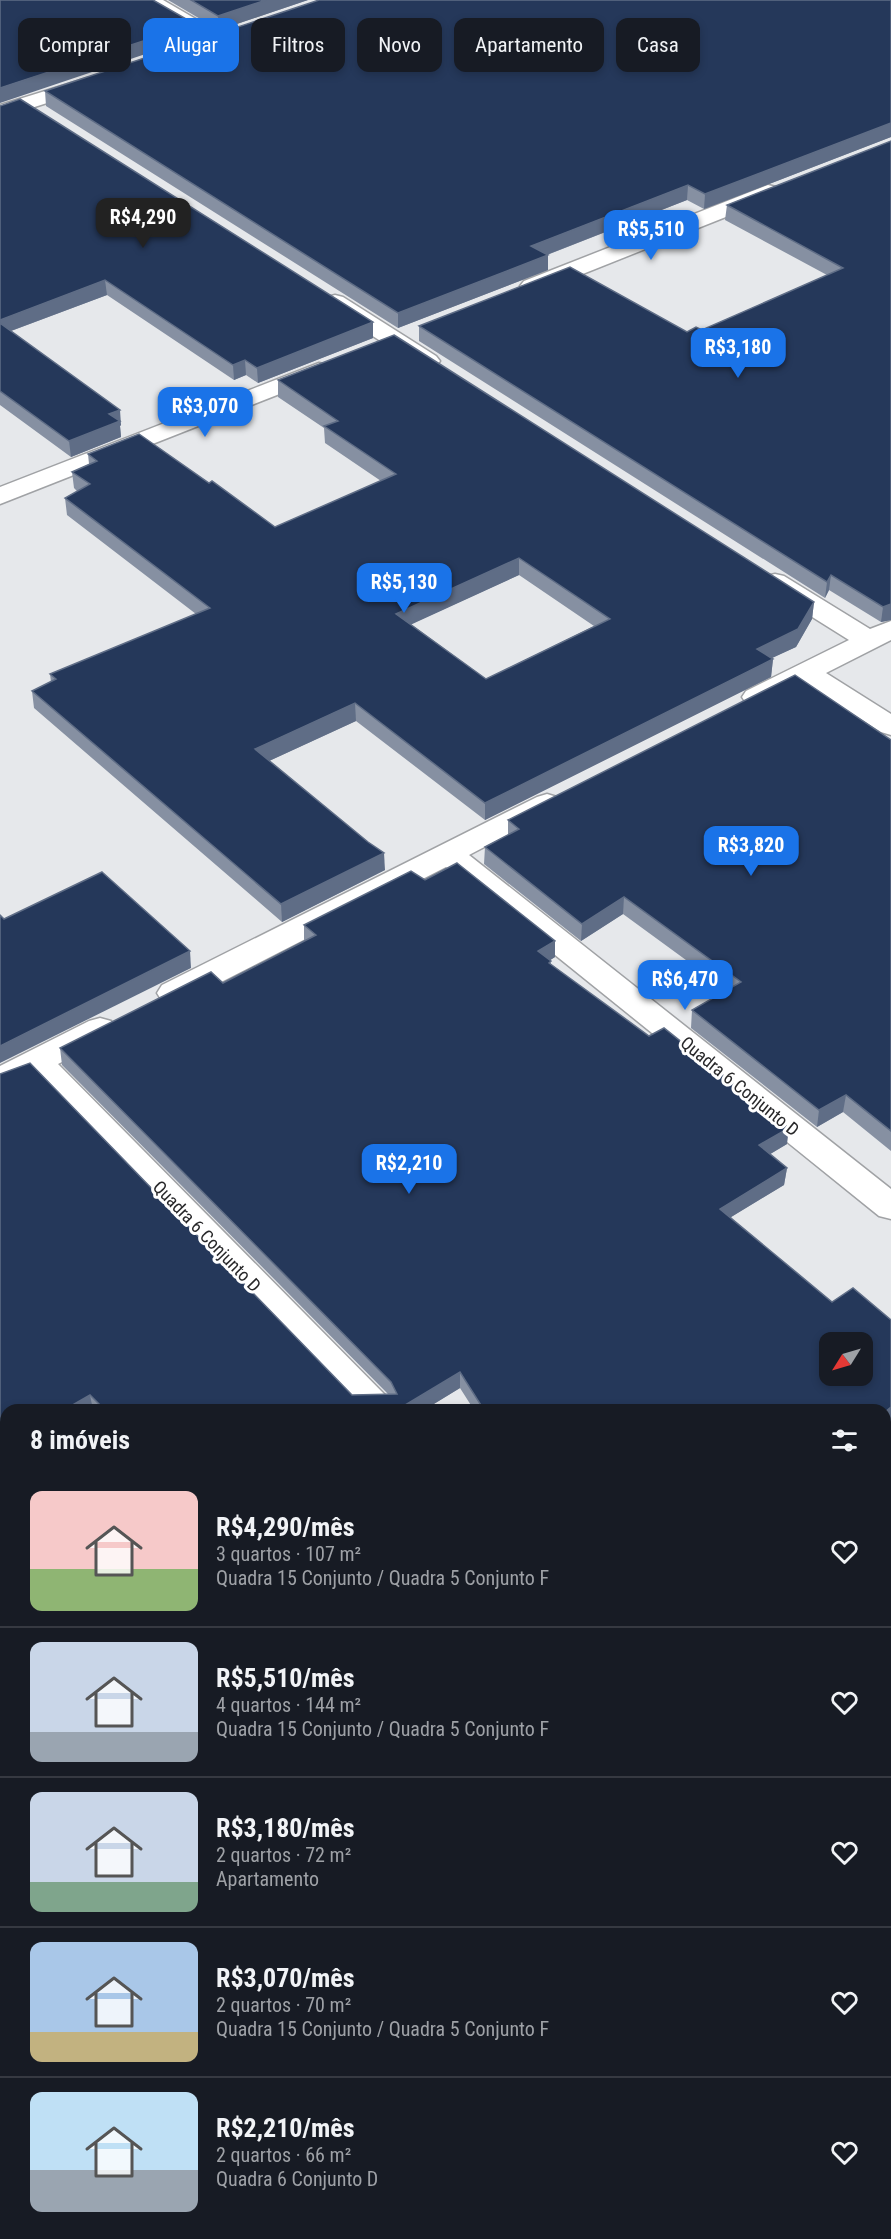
<!DOCTYPE html>
<html lang="pt">
<head>
<meta charset="utf-8">
<style>
  :root { --surface:#171b24; --page:#20242c; --text:#f1f3f6; --muted:#9ea1a6; --line:#363941; --accent:#1a73e8 }
  body { margin:0; font-family:"Roboto Condensed",sans-serif; background:var(--page); color:var(--text); height:100vh; display:flex; flex-direction:column; font-size:22px; white-space:nowrap }
  * { box-sizing:border-box; margin:0 }
  p { font-size:20px; color:var(--muted) }
  .icon { flex:none; width:33px; height:33px; fill:none; stroke:currentColor; stroke-width:2; stroke-linecap:round; stroke-linejoin:round }
  .map { position:relative; flex:1; overflow:hidden }
  .details { position:absolute; left:0px; top:1404px; width:891px; height:836px; display:flex; flex-direction:column; background:var(--surface); border-radius:18px 18px 0 0; box-shadow:0 3px 9px #0003 }
  .details>* { flex:none }
  .hud { position:absolute; left:18px; top:18px; width:855px; height:54px; display:flex; gap:12px }
  .needle { width:39px; rotate:233deg }
  .buttons { position:absolute; left:819px; top:1332px; display:grid; gap:12px }
  .buttons a { display:grid; place-items:center; width:54px; height:54px; border-radius:12px; background:var(--surface); box-shadow:0 3px 9px #0003; font-size:30px }
  .price { position:absolute; translate:-50% -51px; padding:0 14px; border-radius:12px; background:var(--accent); color:#fff; font-size:20px; line-height:39px; filter:drop-shadow(0 2px 3px #0008) }
  .price::after { content:''; position:absolute; left:50%; top:36px; width:18px; height:14px; margin-left:-9px; background:inherit; clip-path:polygon(0 0,100% 0,50% 100%) }
  .price.active { background:#222; color:#fff }
  ul { padding:0; list-style:none }
  li { display:flex; align-items:center; gap:18px; height:150px; padding:0 30px }
  li+li { border-top:2px solid var(--line) }
  li span { display:grid; place-items:center; flex:none; width:168px; height:120px; border-radius:12px; color:#555 }
  li>.icon { margin-inline-start:auto }
  span .icon { width:72px; height:72px; fill:#fffc; stroke-width:1 }
  li b { font-size:26px }
  h2 { display:flex; justify-content:space-between; align-items:center; height:72px; padding:0 30px; font-size:26px }
  .pill { padding:0 21px; border-radius:12px; background:var(--surface); box-shadow:0 3px 9px #0003; font-size:21px; line-height:54px }
  .pill.active { background:var(--accent); color:#fff }
  .map>svg:first-child { display:block }
  .lines { fill:none; stroke-linecap:round; stroke-linejoin:round }
  .street-casing { stroke:#a0a2a5; stroke-width:3 }
  .street { fill:#fff; fill-rule:evenodd }
  .wall { fill:#8690a2; fill-rule:evenodd }
  .shaded-wall { fill:#5f6d86 }
  .building { fill:#25385a; stroke:#5f6d86; stroke-width:1.5; fill-rule:evenodd }
  .labels { text-anchor:middle; dominant-baseline:central; stroke-width:6; stroke-linejoin:round; paint-order:stroke }
  .street-label { font-size:18px; fill:#28282a; stroke:#fff }
</style>
</head>
<body>
<div class="map">
<svg width="891" height="2239" viewBox="0 0 891 2239">
  <rect width="100%" height="100%" fill="#e6e8eb"/>
  <g class="lines">
    <defs>
      <g id="street">
        <path d="M 139,0 L 163,0 L 225,36 L 228,40 L 225,44 L 211,44 L 142,4 Z"/>
        <path d="M 87,78 L 94,80 L 97,84 L 94,88 L 0,118 L 0,105 Z"/>
        <path d="M 768,185 L 776,187 L 779,192 L 776,197 L 540,291 L 532,293 L 524,291 L 520,286 L 524,281 Z"/>
        <path d="M 335,295 L 343,297 L 436,356 L 440,361 L 436,366 L 428,368 L 420,366 L 327,307 L 323,302 L 327,297 Z"/>
        <path d="M 319,363 L 328,365 L 331,370 L 328,375 L 0,504 L 0,487 Z"/>
        <path d="M 775,574 L 784,576 L 870,629 L 891,621 L 891,640 L 826,673 L 891,714 L 891,735 L 881,732 L 805,683 C 787,692 767,708 746,703 L 742,697 L 746,691 L 849,640 L 766,588 L 762,582 L 766,576 Z"/>
        <path d="M 547,794 L 557,797 L 562,803 L 557,809 L 469,855 L 891,1189 L 891,1219 L 879,1216 L 446,867 L 184,1001 L 173,1004 L 162,1001 L 157,993 L 162,985 L 537,797 Z"/>
        <path d="M 100,1018 L 111,1021 L 116,1029 L 111,1037 L 58,1064 L 390,1400 L 395,1410 L 354,1410 L 33,1077 L 0,1091 L 0,1066 L 89,1021 Z"/>
        <path d="M 891,1463 L 891,1495 L 885,1497 L 885,1465 Z"/>
        <path d="M 885,1602 L 891,1604 L 891,1640 L 885,1638 Z"/>
        <path d="M 0,1950 L 6,1952 L 6,1998 L 0,1996 Z"/>
        <path d="M 6,2081 L 6,2125 L 0,2127 L 0,2083 Z"/>
        <path d="M 676,2234 L 725,2234 L 727,2239 L 678,2239 Z"/>
      </g>
    </defs>
    <use href="#street" class="street-casing"/>
    <use href="#street" class="street"/>
  </g>
  <g class="wall">
    <path d="M 168,0 L 308,0 L 219,30 Z"/>
    <path d="M 891,0 L 891,137 L 704,209 L 687,200 L 547,255 L 548,255 L 548,270 L 398,328 L 46,106 L 45,91 Z"/>
    <path d="M 0,106 L 373,338 L 258,383 L 246,375 L 234,380 L 107,295 L 11,331 L 121,425 L 120,426 L 121,437 L 71,457 L 0,405 Z"/>
    <path d="M 891,141 L 891,620 L 881,622 L 829,590 L 825,598 L 419,341 L 419,326 L 687,332 L 702,330 L 827,275 L 725,220 L 727,205 Z"/>
    <path d="M 278,380 L 814,602 L 812,619 L 796,647 L 771,658 L 773,659 L 771,677 L 485,820 L 356,721 L 269,761 L 385,870 L 282,922 L 34,708 L 32,691 L 51,682 L 50,674 L 196,614 L 67,515 L 65,498 L 77,491 L 74,488 L 72,472 L 89,464 L 88,454 L 209,483 L 275,527 L 381,481 L 325,443 L 324,428 L 278,397 ZM 519,575 L 594,626 L 486,679 L 411,624 Z"/>
    <path d="M 891,740 L 891,1151 L 843,1112 L 817,1127 L 691,1028 L 692,1010 L 727,990 L 623,914 L 581,941 L 484,864 L 485,847 L 508,835 L 508,820 Z"/>
    <path d="M 425,880 L 555,957 L 550,960 L 551,964 L 787,1144 L 770,1154 L 787,1168 L 784,1185 L 731,1217 L 885,1410 L 474,1410 L 460,1388 L 424,1410 L 6,1410 L 6,1685 L 0,1677 L 0,1074 L 352,1395 L 388,1394 L 62,1065 L 60,1048 L 223,983 L 304,941 L 304,925 Z"/>
    <path d="M 891,1525 L 891,1603 L 886,1600 L 886,1622 L 891,1624 L 891,1670 L 885,1674 L 885,1529 Z"/>
    <path d="M 885,1700 L 891,1706 L 891,2181 L 885,2175 Z"/>
    <path d="M 6,1761 L 6,1835 L 0,1827 L 0,1765 Z"/>
  </g>
  <g class="shaded-wall">
    <path d="M 266,0 L 308,0 L 219,30 L 218,16 Z"/>
    <path d="M 195,24 L 196,37 L 0,103 L 0,88 Z"/>
    <path d="M 891,123 L 891,137 L 704,209 L 705,194 Z"/>
    <path d="M 688,185 L 687,200 L 531,261 L 531,246 Z"/>
    <path d="M 548,255 L 548,270 L 398,328 L 398,313 Z"/>
    <path d="M 105,280 L 107,295 L 0,335 L 0,320 Z"/>
    <path d="M 373,322 L 373,338 L 258,383 L 257,368 Z"/>
    <path d="M 245,360 L 246,375 L 234,380 L 233,365 Z"/>
    <path d="M 120,410 L 121,425 L 120,426 L 121,437 L 71,457 L 69,441 L 109,414 Z"/>
    <path d="M 519,558 L 519,575 L 397,631 L 396,614 Z"/>
    <path d="M 831,575 L 829,590 L 825,598 L 827,582 Z"/>
    <path d="M 814,602 L 812,619 L 796,647 L 755,666 L 757,649 Z"/>
    <path d="M 891,604 L 891,620 L 881,622 L 883,607 Z"/>
    <path d="M 773,659 L 771,677 L 485,820 L 485,803 Z"/>
    <path d="M 355,703 L 356,721 L 256,767 L 255,749 Z"/>
    <path d="M 384,853 L 385,870 L 282,922 L 281,904 Z"/>
    <path d="M 624,897 L 623,914 L 581,941 L 582,924 Z"/>
    <path d="M 555,941 L 555,957 L 538,968 L 538,951 Z"/>
    <path d="M 190,951 L 191,968 L 0,1063 L 0,1046 Z"/>
    <path d="M 846,1095 L 843,1112 L 817,1127 L 819,1110 Z"/>
    <path d="M 789,1128 L 787,1144 L 757,1162 L 759,1145 Z"/>
    <path d="M 787,1168 L 784,1185 L 718,1225 L 720,1209 Z"/>
    <path d="M 460,1372 L 460,1388 L 424,1410 L 397,1410 Z"/>
    <path d="M 90,1395 L 93,1410 L 64,1410 Z"/>
    <path d="M 891,1407 L 891,1422 L 885,1426 L 885,1412 Z"/>
    <path d="M 889,1583 L 886,1600 L 886,1585 Z"/>
    <path d="M 891,1655 L 891,1670 L 885,1674 L 885,1659 Z"/>
  </g>
  <g class="building">
    <path d="M 0,0 L 153,0 L 195,24 L 0,88 Z"/>
    <path d="M 191,0 L 266,0 L 218,16 Z"/>
    <path d="M 319,0 L 891,0 L 891,123 L 705,194 L 688,185 L 531,246 L 548,255 L 398,313 L 45,91 Z"/>
    <path d="M 20,99 L 373,322 L 257,368 L 245,360 L 233,365 L 105,280 L 0,320 L 0,106 Z"/>
    <path d="M 891,141 L 891,604 L 883,607 L 831,575 L 827,582 L 419,326 L 570,267 L 687,332 L 696,327 L 702,330 L 843,268 L 727,205 Z"/>
    <path d="M 0,323 L 120,410 L 109,414 L 120,421 L 69,441 L 0,391 Z"/>
    <path d="M 394,335 L 814,602 L 798,629 L 757,649 L 773,659 L 485,803 L 355,703 L 255,749 L 368,842 L 384,853 L 281,904 L 32,691 L 56,679 L 50,674 L 210,608 L 65,498 L 90,484 L 72,472 L 97,461 L 88,454 L 139,434 L 209,483 L 212,481 L 275,527 L 396,474 L 324,426 L 338,421 L 278,380 ZM 519,558 L 610,619 L 486,679 L 396,614 Z"/>
    <path d="M 795,675 L 891,740 L 891,1131 L 846,1095 L 819,1110 L 692,1010 L 741,982 L 624,897 L 582,924 L 485,847 L 519,829 L 508,820 Z"/>
    <path d="M 457,863 L 555,941 L 538,951 L 551,961 L 549,963 L 649,1036 L 664,1028 L 789,1128 L 759,1145 L 787,1168 L 720,1209 L 832,1302 L 853,1288 L 891,1320 L 891,1407 L 885,1412 L 885,1410 L 484,1410 L 460,1372 L 397,1410 L 105,1410 L 90,1395 L 64,1410 L 6,1410 L 6,1673 L 0,1665 L 0,1074 L 30,1063 L 352,1395 L 397,1394 L 391,1382 L 60,1048 L 211,972 L 223,983 L 316,935 L 304,925 L 411,871 L 425,880 ZM 830,1342 L 862,1342 L 862,1376 L 830,1376 Z"/>
    <path d="M 102,872 L 190,951 L 0,1046 L 0,915 L 4,919 Z"/>
    <path d="M 891,1525 L 891,1584 L 889,1583 L 886,1585 L 886,1622 L 891,1624 L 891,1655 L 885,1659 L 885,1572 L 887,1569 L 885,1567 L 885,1529 Z"/>
    <path d="M 885,1700 L 891,1706 L 891,2162 L 885,2156 Z"/>
    <path d="M 6,1761 L 6,1823 L 0,1816 L 0,1765 Z"/>
    <path d="M 6,2160 L 6,2234 L 569,2234 L 574,2239 L 0,2239 L 0,2165 Z"/>
  </g>
  <g class="labels">
    <g class="street-label">
      <text transform="translate(740 1086) rotate(39)">Quadra 6 Conjunto D</text>
      <text transform="translate(207 1236) rotate(46)">Quadra 6 Conjunto D</text>
    </g>
  </g>
</svg>
<div class="buttons">
<a><svg class="needle" viewBox="-14 -14 28 28"><path d="M0-13l5 13h-10z" fill="#e53935"/><path d="M0 13l5-13h-10z" fill="#9ea1a6"/></svg></a>
</div>
<b class="price active" style="left:143px;top:249px">R$4,290</b>
<b class="price" style="left:651px;top:261px">R$5,510</b>
<b class="price" style="left:738px;top:379px">R$3,180</b>
<b class="price" style="left:205px;top:438px">R$3,070</b>
<b class="price" style="left:404px;top:614px">R$5,130</b>
<b class="price" style="left:751px;top:877px">R$3,820</b>
<b class="price" style="left:685px;top:1011px">R$6,470</b>
<b class="price" style="left:409px;top:1195px">R$2,210</b>
<div class="hud">
<a class="pill">Comprar</a>
<a class="pill active">Alugar</a>
<a class="pill">Filtros</a>
<a class="pill">Novo</a>
<a class="pill">Apartamento</a>
<a class="pill">Casa</a>
</div>
<section class="details">
<h2>8 imóveis<svg class="icon" aria-label="filters" viewBox="0 0 24 24"><path d="M4 7h16M4 17h16"/><circle cx="9" cy="7" r="2"/><circle cx="15" cy="17" r="2"/></svg></h2>
<ul>
<li><span style="background:linear-gradient(#f6c9c9 65%,#8fb573 0)"><svg class="icon" aria-label="home" viewBox="0 0 24 24"><path d="M3 11l9-7 9 7M6 9v11h12V9"/></svg></span><div><b>R$4,290/mês</b><p>3 quartos · 107 m²</p><p>Quadra 15 Conjunto / Quadra 5 Conjunto F</p></div><svg class="icon" aria-label="heart" viewBox="0 0 24 24"><path d="M12 20l-8-8c-3-5 5-10 8-4 3-6 11-1 8 4z"/></svg></li>
<li><span style="background:linear-gradient(#c9d6e8 75%,#9aa5b1 0)"><svg class="icon" aria-label="home" viewBox="0 0 24 24"><path d="M3 11l9-7 9 7M6 9v11h12V9"/></svg></span><div><b>R$5,510/mês</b><p>4 quartos · 144 m²</p><p>Quadra 15 Conjunto / Quadra 5 Conjunto F</p></div><svg class="icon" aria-label="heart" viewBox="0 0 24 24"><path d="M12 20l-8-8c-3-5 5-10 8-4 3-6 11-1 8 4z"/></svg></li>
<li><span style="background:linear-gradient(#c9d6e8 75%,#7fa58c 0)"><svg class="icon" aria-label="home" viewBox="0 0 24 24"><path d="M3 11l9-7 9 7M6 9v11h12V9"/></svg></span><div><b>R$3,180/mês</b><p>2 quartos · 72 m²</p><p>Apartamento</p></div><svg class="icon" aria-label="heart" viewBox="0 0 24 24"><path d="M12 20l-8-8c-3-5 5-10 8-4 3-6 11-1 8 4z"/></svg></li>
<li><span style="background:linear-gradient(#a9c7e8 75%,#c2b280 0)"><svg class="icon" aria-label="home" viewBox="0 0 24 24"><path d="M3 11l9-7 9 7M6 9v11h12V9"/></svg></span><div><b>R$3,070/mês</b><p>2 quartos · 70 m²</p><p>Quadra 15 Conjunto / Quadra 5 Conjunto F</p></div><svg class="icon" aria-label="heart" viewBox="0 0 24 24"><path d="M12 20l-8-8c-3-5 5-10 8-4 3-6 11-1 8 4z"/></svg></li>
<li><span style="background:linear-gradient(#bfe0f5 65%,#9aa5b1 0)"><svg class="icon" aria-label="home" viewBox="0 0 24 24"><path d="M3 11l9-7 9 7M6 9v11h12V9"/></svg></span><div><b>R$2,210/mês</b><p>2 quartos · 66 m²</p><p>Quadra 6 Conjunto D</p></div><svg class="icon" aria-label="heart" viewBox="0 0 24 24"><path d="M12 20l-8-8c-3-5 5-10 8-4 3-6 11-1 8 4z"/></svg></li>
</ul>
</section>
</div>
</body>
</html>
